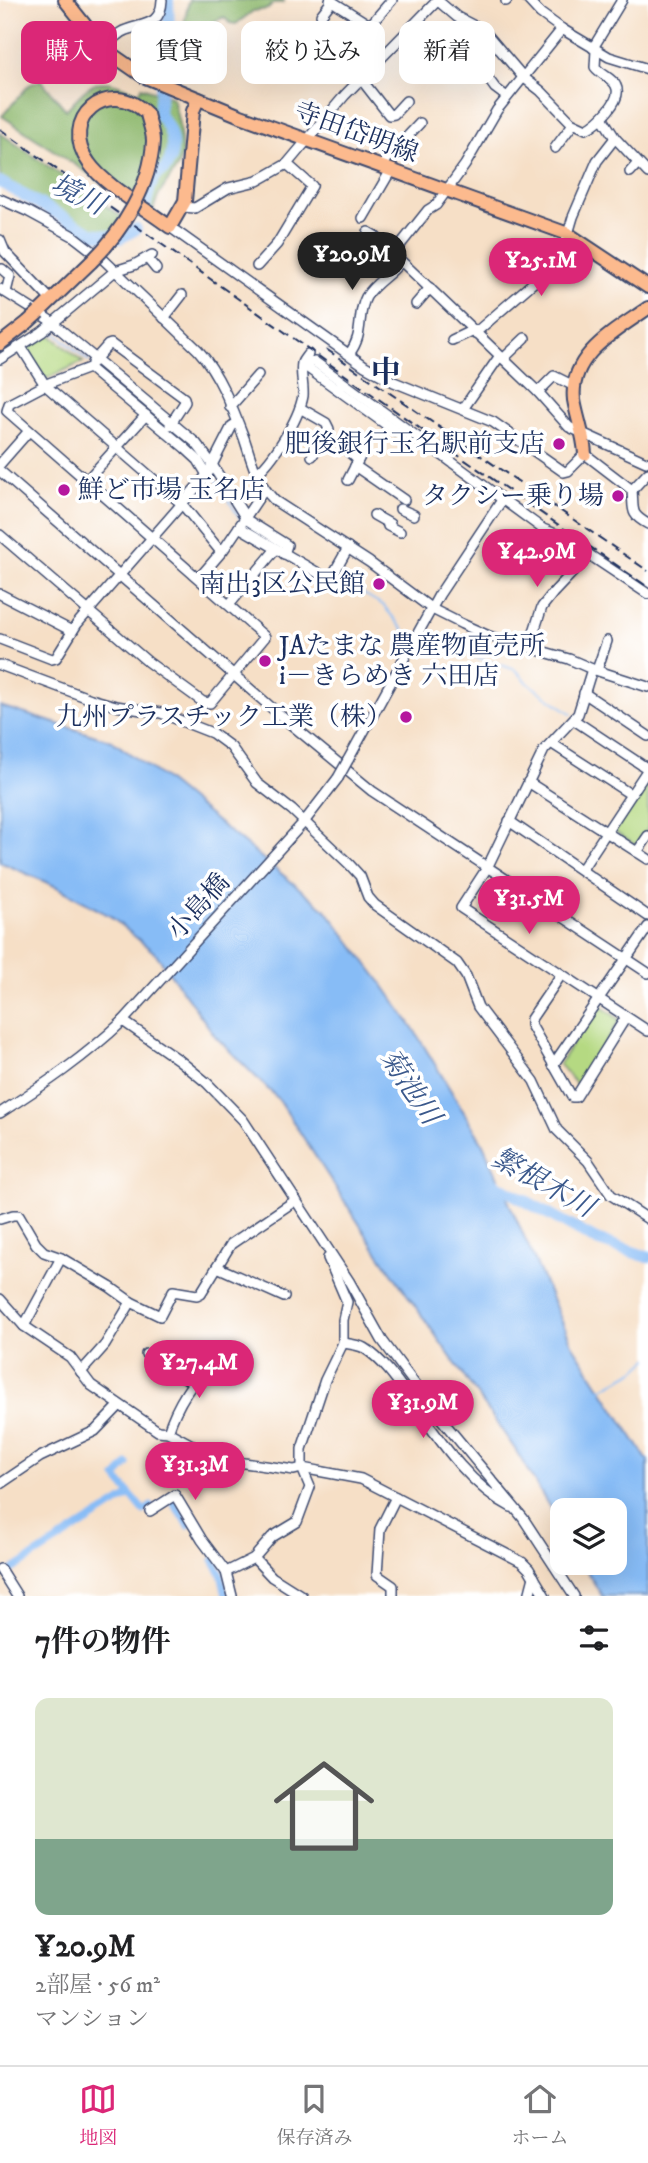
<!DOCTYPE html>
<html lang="ja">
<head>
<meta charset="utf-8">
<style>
  :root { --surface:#fff; --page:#f6f6f6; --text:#202124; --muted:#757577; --line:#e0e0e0; --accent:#db2777 }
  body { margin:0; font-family:"IM FELL DW Pica","Noto Serif JP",serif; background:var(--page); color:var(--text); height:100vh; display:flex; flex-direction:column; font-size:26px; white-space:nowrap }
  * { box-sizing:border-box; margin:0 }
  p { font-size:23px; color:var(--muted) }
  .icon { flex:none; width:38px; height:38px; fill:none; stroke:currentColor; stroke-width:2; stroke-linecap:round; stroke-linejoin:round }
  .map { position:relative; height:1596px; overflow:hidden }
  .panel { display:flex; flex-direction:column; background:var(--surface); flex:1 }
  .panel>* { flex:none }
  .top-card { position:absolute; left:21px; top:21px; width:607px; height:63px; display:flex; gap:14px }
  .buttons { position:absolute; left:550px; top:1498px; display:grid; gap:14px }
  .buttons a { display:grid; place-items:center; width:77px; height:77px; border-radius:14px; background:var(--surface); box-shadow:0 7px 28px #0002; font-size:35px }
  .price { position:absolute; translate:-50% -60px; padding:0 16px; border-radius:24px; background:var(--accent); color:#fff; font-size:23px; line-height:46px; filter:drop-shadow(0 2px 4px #0008) }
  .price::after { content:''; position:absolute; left:50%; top:42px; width:21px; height:16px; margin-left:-10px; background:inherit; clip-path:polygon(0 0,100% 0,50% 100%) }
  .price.active { background:#222; color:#fff }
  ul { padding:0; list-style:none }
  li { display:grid; align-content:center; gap:14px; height:371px; padding:0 35px }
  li+li { border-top:2px solid var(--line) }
  li span { display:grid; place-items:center; height:217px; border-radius:14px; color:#555 }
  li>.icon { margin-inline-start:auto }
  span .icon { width:126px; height:126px; fill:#fffc; stroke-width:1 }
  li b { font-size:30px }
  h2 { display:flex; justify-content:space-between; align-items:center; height:84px; padding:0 35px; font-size:30px }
  .pill { padding:0 24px; border-radius:14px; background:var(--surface); box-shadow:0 7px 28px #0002; font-size:24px; line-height:63px }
  .pill.active { background:var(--accent); color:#fff }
  .tab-bar { display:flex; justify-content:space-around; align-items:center; height:98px; border-top:2px solid var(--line); background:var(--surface); font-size:19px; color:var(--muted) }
  .tab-bar a { display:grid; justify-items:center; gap:4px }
  .tab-bar .active { color:var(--accent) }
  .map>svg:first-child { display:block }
  .green { fill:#b5d982; stroke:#688470; stroke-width:2 }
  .forest { fill:#90b970; stroke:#567467; stroke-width:2 }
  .water { fill:#87bcf6; stroke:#5176aa; stroke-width:2 }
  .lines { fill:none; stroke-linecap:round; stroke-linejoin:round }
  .stream { stroke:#87bcf6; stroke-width:2 }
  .canal { stroke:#87bcf6; stroke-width:7 }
  .river { stroke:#87bcf6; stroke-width:12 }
  .minor-casing { stroke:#3c496e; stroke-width:12 }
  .major-casing { stroke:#3c496e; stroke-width:16 }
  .minor { stroke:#fff; stroke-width:9 }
  .major { stroke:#fcba8e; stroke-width:12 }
  .rail { stroke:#1b2f5e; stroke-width:2; stroke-dasharray:10 5; stroke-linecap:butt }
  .minor-bridge-casing { stroke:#3c496e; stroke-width:12; stroke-linecap:butt }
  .major-bridge-casing { stroke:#3c496e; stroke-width:16; stroke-linecap:butt }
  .minor-bridge { stroke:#fff; stroke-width:9 }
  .major-bridge { stroke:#fcba8e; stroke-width:12 }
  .poi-dot { fill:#b5179e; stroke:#fff; stroke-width:2.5 }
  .labels { text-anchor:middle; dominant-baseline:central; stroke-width:7; stroke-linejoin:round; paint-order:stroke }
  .street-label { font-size:26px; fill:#1b2f5e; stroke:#fff }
  .poi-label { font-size:26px; fill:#1b2f5e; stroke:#fff; text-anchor:end }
  .water-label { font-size:28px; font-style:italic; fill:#3b598c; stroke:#fff }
  .quarter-label { font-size:30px; font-weight:bold; fill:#1b2f5e; stroke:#fff }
</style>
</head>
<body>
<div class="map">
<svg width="648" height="1596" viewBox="0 0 648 1596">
  <rect width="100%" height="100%" fill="#fff"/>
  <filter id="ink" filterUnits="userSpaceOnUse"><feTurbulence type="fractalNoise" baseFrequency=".0143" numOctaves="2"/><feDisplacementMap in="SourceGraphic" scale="14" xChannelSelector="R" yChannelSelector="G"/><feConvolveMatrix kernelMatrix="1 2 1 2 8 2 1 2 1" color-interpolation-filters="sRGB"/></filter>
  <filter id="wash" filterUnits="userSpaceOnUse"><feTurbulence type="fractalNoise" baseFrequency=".00686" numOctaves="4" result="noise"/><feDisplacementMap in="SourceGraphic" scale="28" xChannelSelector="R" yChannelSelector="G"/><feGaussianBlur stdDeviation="1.57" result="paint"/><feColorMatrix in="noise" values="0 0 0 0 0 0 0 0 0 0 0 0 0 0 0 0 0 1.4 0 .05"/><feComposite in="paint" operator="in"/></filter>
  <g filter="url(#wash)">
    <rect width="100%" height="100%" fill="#f6dfc6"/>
    <g class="green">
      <path d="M 49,334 L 83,362 L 45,379 L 26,349 Z"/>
      <path d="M 648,774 L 648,828 L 637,846 L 612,830 Z"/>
      <path d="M 598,1004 L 620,1020 L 578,1086 L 559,1064 Z"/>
    </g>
    <g class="forest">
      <path d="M 189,0 L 284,0 L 283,3 L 274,3 L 268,9 L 253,11 L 236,24 L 230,23 L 224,17 L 208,24 L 203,29 L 197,27 L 181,49 L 181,38 Z"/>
      <path d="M 41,80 L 66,110 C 93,80 99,74 138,93 L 142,87 L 173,98 L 179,124 L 182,153 L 178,166 L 158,196 L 152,213 L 134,204 L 2,116 L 29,85 Z"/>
      <path d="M 0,133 L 125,219 L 118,241 L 92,233 L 0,182 Z"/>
    </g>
    <path class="water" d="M 0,706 L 112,741 L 161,776 L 326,910 L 381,982 L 413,1028 L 482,1142 L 572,1344 L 648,1461 L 648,1596 L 602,1596 L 582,1563 L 614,1563 L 614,1510 L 562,1510 L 562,1528 L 515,1449 L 376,1250 L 279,1100 L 216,1037 L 156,954 L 110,916 L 57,887 L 0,862 Z"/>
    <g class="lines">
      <g class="stream">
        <path d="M 53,331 L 89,361"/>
        <path d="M 93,364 L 167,426"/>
        <path d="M 171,429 L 198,454"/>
        <path d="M 212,473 L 240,519"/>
        <path d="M 336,578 L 383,605 L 406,633 L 411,635"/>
        <path d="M 419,639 L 516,670 L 529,684 L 572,714"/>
        <path d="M 599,1390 L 635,1371 L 648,1359"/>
      </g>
      <g class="canal">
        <path d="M 128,1464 L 116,1477 L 144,1511 L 151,1506"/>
        <path d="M 171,1499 L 188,1525"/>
        <path d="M 213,1560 L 221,1574 L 226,1596"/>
        <path d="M 7,1573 L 130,1495"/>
      </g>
      <g class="river">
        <path d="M 0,182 L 92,233 L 120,238 L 136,229"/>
        <path d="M 143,214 C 147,202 147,189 155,177 C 158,173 164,171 167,166 C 177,149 172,128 159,115 L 164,43 L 169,29 L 168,0"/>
        <path d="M 488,1180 L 596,1240 L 648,1257"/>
      </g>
    </g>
  </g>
  <g filter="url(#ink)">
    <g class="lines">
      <defs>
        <g id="minor">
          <path d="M 330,0 L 368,24 L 373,22 L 392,0"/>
          <path d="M 437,0 L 457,17 L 484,31 L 523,77 L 541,91 L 571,122 L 586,129 C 598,123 623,100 616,86 C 613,78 601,75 595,67 L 596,50"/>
          <path d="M 528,0 L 540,13 L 562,29"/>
          <path d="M 506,1 L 507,0"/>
          <path d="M 321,15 L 332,1"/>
          <path d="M 593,48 L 622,0"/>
          <path d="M 104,49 C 110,42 117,33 126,30 C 144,23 161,26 162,0"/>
          <path d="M 487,77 L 495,88 L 507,97"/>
          <path d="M 361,79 L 389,115 L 394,114 L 406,101"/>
          <path d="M 603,119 L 615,138 L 648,173"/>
          <path d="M 555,148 L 573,124"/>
          <path d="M 383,167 L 388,157 L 420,123"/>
          <path d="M 630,172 L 638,163"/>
          <path d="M 0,199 L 29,212 L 73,236 L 104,260 L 198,350 C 219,373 233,409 244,438 C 253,464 255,480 275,501 L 369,562 L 432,609 L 462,624 L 489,636 L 569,659 L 592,669 L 648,687"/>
          <path d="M 183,207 L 195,208 L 228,188 L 257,181 L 287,164 L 345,95 L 438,0"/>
          <path d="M 363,218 L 391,170"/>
          <path d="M 170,227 L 365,366 L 394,382 L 493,422 L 564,472 L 568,471 L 585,454 L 632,490 C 634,509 629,514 648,524"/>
          <path d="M 368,232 L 375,236 L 538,392 L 569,427 L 646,462"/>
          <path d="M 0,240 L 5,252 L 51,300"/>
          <path d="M 393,254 L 428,210 L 436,205 L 465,165 L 497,110 L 562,29 L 609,57 L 648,69"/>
          <path d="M 147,258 L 156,269"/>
          <path d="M 257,266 L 277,244 L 312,186 L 287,164"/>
          <path d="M 2,269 L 10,276 L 6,292"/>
          <path d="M 0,289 L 48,319 L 196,443 L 209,460 L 247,520 L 287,545 L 284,554"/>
          <path d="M 416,304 L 430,288"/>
          <path d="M 164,318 L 182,295"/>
          <path d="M 475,333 L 549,269 L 565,244 L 573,217 L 597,161 L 615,138"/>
          <path d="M 452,340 L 473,330"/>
          <path d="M 21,347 L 45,385 L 182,504 L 221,552"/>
          <path d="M 349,354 C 365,334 356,316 366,297 C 375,282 390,276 401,261"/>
          <path d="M 0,359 L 42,332 L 115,271 L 134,265 L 152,255"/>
          <path d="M 503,359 L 525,338"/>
          <path d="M 92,363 L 108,345 L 111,344 L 184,398 L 185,402 L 170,425"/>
          <path d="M 303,366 L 309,362 L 315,362 L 543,529 L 561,536 L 648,594"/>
          <path d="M 305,366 L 395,431"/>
          <path d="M 538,392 L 554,376 L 574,386"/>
          <path d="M 230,407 L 258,375"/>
          <path d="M 300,408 L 326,423 L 329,429 L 312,456"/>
          <path d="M 463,409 L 499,357"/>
          <path d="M 347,450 L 358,460"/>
          <path d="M 0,464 L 29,431"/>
          <path d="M 355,466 L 404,500"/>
          <path d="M 0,471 L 281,716 L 372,791 L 648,973"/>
          <path d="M 255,475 C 273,461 299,419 303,396 C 304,386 300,373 302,363 C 303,360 306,357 308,354"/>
          <path d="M 87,480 L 146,415"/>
          <path d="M 348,480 L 362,453"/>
          <path d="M 632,490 L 648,473"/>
          <path d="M 400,509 L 414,515"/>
          <path d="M 374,515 L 390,524"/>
          <path d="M 388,526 L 400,532"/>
          <path d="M 239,527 L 330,580 L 348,548"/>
          <path d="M 0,535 L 148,662 L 203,702 L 210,703 L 265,637 L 7,411 L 9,404 L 49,383 L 89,368 L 185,448 L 198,460 L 207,475"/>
          <path d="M 199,578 L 224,549 L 264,490"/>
          <path d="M 0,594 L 72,631"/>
          <path d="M 229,605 L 276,549"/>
          <path d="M 0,639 L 52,659 L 56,658 L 77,624 L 207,475 L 232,426 L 237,423"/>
          <path d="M 529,647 L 542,607 L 553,593 L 589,555"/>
          <path d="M 0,665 L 91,699 L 116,706 L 161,713 L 212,733 L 231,747 L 257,783 L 292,810 L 349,864 L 360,876 L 368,897 L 375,905 L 457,963 L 466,976 L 478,1007 L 534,1081 L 557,1130 L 588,1161 L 611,1195 L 648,1219"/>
          <path d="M 592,669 L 578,714 L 544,750 L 487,868 L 461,908 L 648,1031"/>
          <path d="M 597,670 L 607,641"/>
          <path d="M 584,693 L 648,736"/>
          <path d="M 574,720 L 648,769"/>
          <path d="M 551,743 L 630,794"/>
          <path d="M 348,760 L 439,595 L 502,500"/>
          <path d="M 528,782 L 648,859"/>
          <path d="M 509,821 L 648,916"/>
          <path d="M 637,852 L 648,836"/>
          <path d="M 582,869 L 648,769"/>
          <path d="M 561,975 L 531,1019 L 531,1025 L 572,1097 L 576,1097 L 626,1017"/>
          <path d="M 123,1021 L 179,1060 L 207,1083 L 243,1120 L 349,1281 L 382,1340 L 437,1414 L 523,1518 L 574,1596"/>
          <path d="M 553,1065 L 648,927"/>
          <path d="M 0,1113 C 44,1085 85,1057 123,1021 L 304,822 L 338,778"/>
          <path d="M 0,1219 L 13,1215 L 19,1215 L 36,1244 L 44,1252 L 61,1258 L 110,1287 L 131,1302 L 160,1316 L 173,1291 L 197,1295 L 201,1293 L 231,1244 L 296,1200"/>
          <path d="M 217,1267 L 284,1297"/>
          <path d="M 0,1299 L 24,1326 L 70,1357 L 91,1385 L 158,1431 L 168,1432 L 205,1452 L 237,1462 L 294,1470 L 302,1468 L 361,1479 L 522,1562 L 529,1569 L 545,1596"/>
          <path d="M 24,1326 L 61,1258"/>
          <path d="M 343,1343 C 350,1344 359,1345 364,1348 C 382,1359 397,1380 408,1396 C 437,1436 467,1484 511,1507"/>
          <path d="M 146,1354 L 192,1382"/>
          <path d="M 81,1372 L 105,1345 L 131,1302"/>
          <path d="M 168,1432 C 177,1403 193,1381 213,1358"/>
          <path d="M 0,1484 L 40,1457 L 95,1431 L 119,1406"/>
          <path d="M 150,1511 L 175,1495 L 202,1540 L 226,1572 L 232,1596"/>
          <path d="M 254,1558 L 272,1577 L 302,1596"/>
          <path d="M 0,1569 L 17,1596"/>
          <path d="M 226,1572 L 254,1558 L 272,1537 L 297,1522 L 310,1487 L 302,1468 L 302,1449 L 325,1380 L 343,1343 L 343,1320 L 347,1302 L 328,1258"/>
          <path d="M 393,1596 L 393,1586 L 377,1575 L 380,1529 L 396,1497"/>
          <path d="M 529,1596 L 534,1577"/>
        </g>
        <g id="major">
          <path d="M 65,0 L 104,49 L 143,76 L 238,115 L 568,234 L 648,287"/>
          <path d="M 147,114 C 109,75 57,119 89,163 C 104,185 148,210 170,227 L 185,201 L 193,111 L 198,99"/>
          <path d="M 39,312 L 91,262"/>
          <path d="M 0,344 L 28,322"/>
          <path d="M 585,454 C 584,435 577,418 574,400 C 569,354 616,331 648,308"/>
        </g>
      </defs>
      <use href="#minor" class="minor-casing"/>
      <use href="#major" class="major-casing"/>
      <use href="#minor" class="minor"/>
      <use href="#major" class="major"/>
      <g class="rail">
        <path d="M 0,129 L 439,442 L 648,587"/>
        <path d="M 326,349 L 648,571"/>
      </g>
      <defs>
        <path id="minor-bridge" d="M 338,778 L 348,760"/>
        <g id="major-bridge">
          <path d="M 91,262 C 122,232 151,186 153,141 C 153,132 149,123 147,114"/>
          <path d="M 28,322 L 39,312"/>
        </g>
      </defs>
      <use href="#minor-bridge" class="minor-bridge-casing"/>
      <use href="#major-bridge" class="major-bridge-casing"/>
      <use href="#minor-bridge" class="minor-bridge"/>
      <use href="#major-bridge" class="major-bridge"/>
    </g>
  </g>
  <g class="poi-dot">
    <circle cx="559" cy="444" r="7"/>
    <circle cx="64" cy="490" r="7"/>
    <circle cx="618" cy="496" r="7"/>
    <circle cx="379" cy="584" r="7"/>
    <circle cx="265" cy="661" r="7"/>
    <circle cx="406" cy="717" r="7"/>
  </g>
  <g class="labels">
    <g class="street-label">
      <text transform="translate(356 133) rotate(20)">寺田岱明線</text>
      <text transform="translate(199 907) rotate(-48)">小島橋</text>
    </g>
    <g class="poi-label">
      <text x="545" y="444">肥後銀行玉名駅前支店</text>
      <text x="78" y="490" text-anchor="start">鮮ど市場 玉名店</text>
      <text x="604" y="496">タクシー乗り場</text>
      <text x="365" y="584">南出3区公民館</text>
      <text x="279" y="646" text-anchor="start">JAたまな 農産物直売所<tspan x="279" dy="30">i－きらめき 六田店</tspan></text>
      <text x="392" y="717">九州プラスチック工業（株）</text>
    </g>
    <g class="water-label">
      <text transform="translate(78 195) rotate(26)">境川</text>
      <text transform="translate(410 1087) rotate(56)">菊池川</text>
      <text transform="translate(543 1183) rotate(29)">繁根木川</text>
    </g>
    <g class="quarter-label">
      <text x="386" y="373">中</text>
    </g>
  </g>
</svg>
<div class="buttons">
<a><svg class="icon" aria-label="layers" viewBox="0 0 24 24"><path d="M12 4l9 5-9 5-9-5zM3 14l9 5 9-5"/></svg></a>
</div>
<b class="price active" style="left:352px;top:292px">¥20.9M</b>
<b class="price" style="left:541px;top:298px">¥25.1M</b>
<b class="price" style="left:537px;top:589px">¥42.9M</b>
<b class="price" style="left:529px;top:936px">¥31.5M</b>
<b class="price" style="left:199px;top:1400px">¥27.4M</b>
<b class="price" style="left:423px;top:1440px">¥31.9M</b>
<b class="price" style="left:195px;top:1502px">¥31.3M</b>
<div class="top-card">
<a class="pill active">購入</a>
<a class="pill">賃貸</a>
<a class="pill">絞り込み</a>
<a class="pill">新着</a>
</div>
</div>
<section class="panel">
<h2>7件の物件<svg class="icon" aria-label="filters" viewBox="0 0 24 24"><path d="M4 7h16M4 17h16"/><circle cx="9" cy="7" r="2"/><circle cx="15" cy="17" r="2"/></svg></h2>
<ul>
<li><span style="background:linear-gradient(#dfe7d0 65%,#7fa58c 0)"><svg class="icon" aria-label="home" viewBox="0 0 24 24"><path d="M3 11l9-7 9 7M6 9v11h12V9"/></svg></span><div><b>¥20.9M</b><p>2部屋 · 56 m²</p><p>マンション</p></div></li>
</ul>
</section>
<nav class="tab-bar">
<a class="active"><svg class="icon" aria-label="map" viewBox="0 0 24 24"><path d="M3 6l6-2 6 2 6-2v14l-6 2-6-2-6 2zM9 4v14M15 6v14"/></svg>地図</a>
<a><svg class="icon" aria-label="saved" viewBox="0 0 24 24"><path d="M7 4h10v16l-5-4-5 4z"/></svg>保存済み</a>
<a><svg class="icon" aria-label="home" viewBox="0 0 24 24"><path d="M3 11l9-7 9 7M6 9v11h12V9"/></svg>ホーム</a>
</nav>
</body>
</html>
